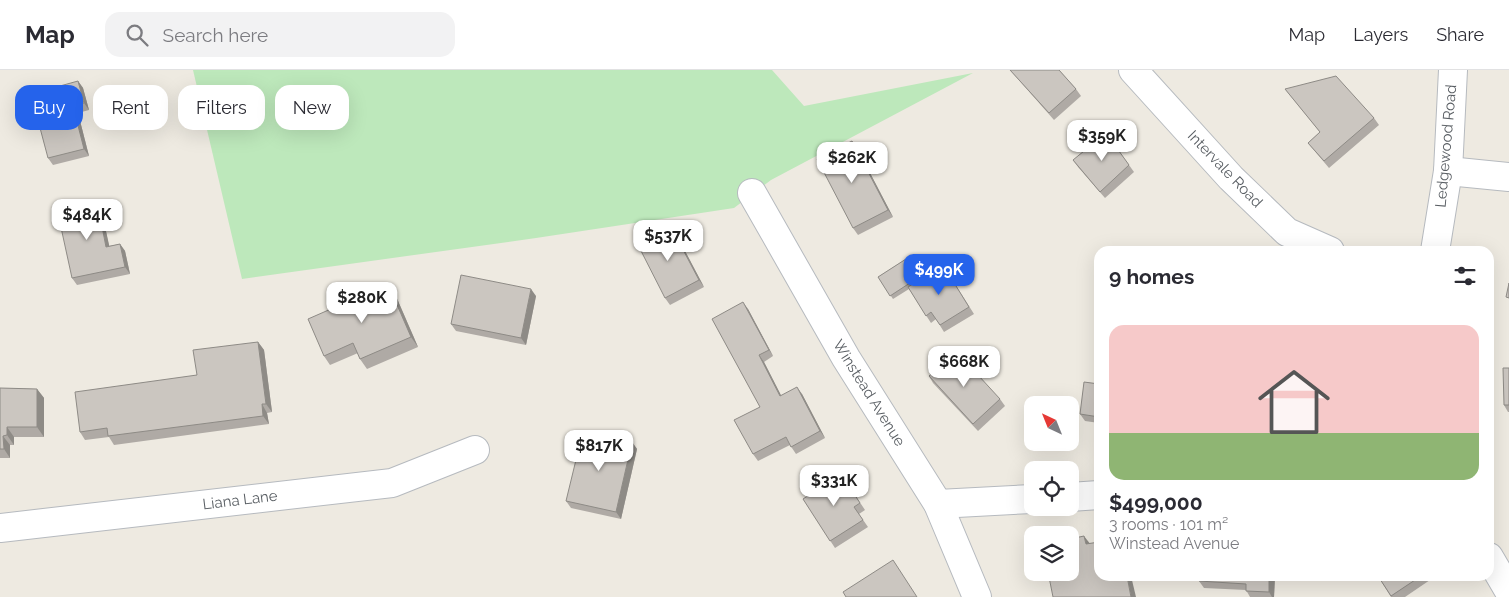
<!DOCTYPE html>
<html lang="en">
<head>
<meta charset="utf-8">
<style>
  :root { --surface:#fff; --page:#f2f2f3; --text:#2b2b33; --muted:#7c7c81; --line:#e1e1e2; --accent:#2563eb }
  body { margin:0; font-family:Raleway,sans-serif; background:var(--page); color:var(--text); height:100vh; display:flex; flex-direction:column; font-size:19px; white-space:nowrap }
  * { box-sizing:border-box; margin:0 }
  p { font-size:16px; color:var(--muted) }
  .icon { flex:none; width:28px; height:28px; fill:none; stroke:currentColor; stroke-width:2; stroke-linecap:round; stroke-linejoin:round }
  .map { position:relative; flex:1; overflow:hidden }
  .side { position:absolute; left:1094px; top:176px; width:400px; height:335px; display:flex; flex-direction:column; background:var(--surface); border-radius:15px; box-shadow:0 5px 20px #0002 }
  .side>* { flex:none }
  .banner { position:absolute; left:15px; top:15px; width:475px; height:45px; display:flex; gap:10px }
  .needle { width:32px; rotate:317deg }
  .controls { position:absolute; left:1024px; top:326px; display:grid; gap:10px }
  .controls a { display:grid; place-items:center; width:55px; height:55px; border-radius:10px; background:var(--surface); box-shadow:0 5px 20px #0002; font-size:25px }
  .price { position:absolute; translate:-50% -42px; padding:0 11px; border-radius:10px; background:#fff; color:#222; font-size:16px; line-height:32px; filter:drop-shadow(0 1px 2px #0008) }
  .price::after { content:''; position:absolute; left:50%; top:30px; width:15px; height:11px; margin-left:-8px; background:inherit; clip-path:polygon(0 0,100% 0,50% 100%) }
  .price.active { background:var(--accent); color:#fff }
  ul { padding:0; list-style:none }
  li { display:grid; align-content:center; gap:10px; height:265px; padding:0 15px }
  li span { display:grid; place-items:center; height:155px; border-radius:15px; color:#555 }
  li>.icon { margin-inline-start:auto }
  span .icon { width:90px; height:90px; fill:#fffc; stroke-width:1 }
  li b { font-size:21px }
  h2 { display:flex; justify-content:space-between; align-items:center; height:60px; padding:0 15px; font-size:21px }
  .chip { padding:0 18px; border-radius:15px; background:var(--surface); box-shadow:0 5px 20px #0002; font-size:18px; line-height:45px }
  .chip.active { background:var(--accent); color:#fff }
  header { display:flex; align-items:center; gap:30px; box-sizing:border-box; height:70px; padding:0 25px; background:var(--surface); border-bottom:1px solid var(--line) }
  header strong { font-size:24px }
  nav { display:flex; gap:28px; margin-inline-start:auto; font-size:18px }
  .search { width:350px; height:45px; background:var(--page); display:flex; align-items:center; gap:12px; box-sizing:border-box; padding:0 18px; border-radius:15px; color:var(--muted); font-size:19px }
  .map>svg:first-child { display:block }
  .green { fill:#bde8bb }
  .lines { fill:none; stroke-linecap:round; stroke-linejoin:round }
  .minor-casing { stroke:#b6babf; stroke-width:30 }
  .minor { stroke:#fff; stroke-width:28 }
  .wall { fill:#afaaa5 }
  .shaded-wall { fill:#8e8b86 }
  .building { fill:#cbc6c0; stroke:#8e8b86 }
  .labels { text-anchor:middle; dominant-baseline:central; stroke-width:5; stroke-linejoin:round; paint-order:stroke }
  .street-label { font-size:15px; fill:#595e63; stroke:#fff }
</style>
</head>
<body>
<header>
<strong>Map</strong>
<div class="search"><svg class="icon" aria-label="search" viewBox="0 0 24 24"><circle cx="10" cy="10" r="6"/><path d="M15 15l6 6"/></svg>Search here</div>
<nav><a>Map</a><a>Layers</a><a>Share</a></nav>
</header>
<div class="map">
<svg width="1509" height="527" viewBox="0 0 1509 527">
  <rect width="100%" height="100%" fill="#eeeae1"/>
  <path class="green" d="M 193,0 L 772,0 L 804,36 L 973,3 L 771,110 L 734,138 L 536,168 L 242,209 Z"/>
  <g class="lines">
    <defs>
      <g id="minor">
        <path d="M 1133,0 L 1231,108 L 1287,162 L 1330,181"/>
        <path d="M 1448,101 L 1509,107"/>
        <path d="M 752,123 L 846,288 L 938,434 L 977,527"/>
        <path d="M 1435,181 L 1448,101 L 1453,0"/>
        <path d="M 1070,427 L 1099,425"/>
        <path d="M 938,434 L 1032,429"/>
        <path d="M 0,458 L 392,413 L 475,380"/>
        <path d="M 1489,487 L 1509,521"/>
      </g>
    </defs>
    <use href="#minor" class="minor-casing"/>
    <use href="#minor" class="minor"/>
  </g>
  <g class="wall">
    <path d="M 1010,0 L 1059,0 L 1076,19 L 1081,26 L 1054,50 Z"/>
    <path d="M 78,11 L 83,18 L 89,40 L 78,43 L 89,86 L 53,95 L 48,88 Z"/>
    <path d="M 1285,19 L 1374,48 L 1379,55 L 1329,98 L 1308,73 L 1320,62 Z"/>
    <path d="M 1106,63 L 1134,102 L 1105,128 L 1078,97 L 1073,90 Z"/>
    <path d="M 852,71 L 857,78 L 893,147 L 858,165 L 853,158 Z"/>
    <path d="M 97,131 L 101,138 L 109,176 L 120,174 L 125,181 L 130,204 L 77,215 L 72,208 Z"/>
    <path d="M 675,162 L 704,217 L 670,235 L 665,228 Z"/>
    <path d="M 906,189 L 920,210 L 943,195 L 974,244 L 944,262 L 936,249 L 931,253 L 909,219 L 893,229 L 878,207 Z"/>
    <path d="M 395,224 L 418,277 L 367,299 L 360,289 L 358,283 L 330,295 L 324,286 Z"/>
    <path d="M 536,226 L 526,275 L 456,261 L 451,254 Z"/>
    <path d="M 748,239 L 773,286 L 764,292 L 781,326 L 802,324 L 825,368 L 796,384 L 790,375 L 758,391 L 753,384 L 760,337 Z"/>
    <path d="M 258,272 L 264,280 L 272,342 L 267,343 L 269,354 L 114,375 L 109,367 L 85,370 L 80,362 L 197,305 Z"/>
    <path d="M 1509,298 L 1509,342 L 1508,342 L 1504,335 Z"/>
    <path d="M 929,306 L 1000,329 L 1005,336 L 978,361 L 933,313 Z"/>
    <path d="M 1099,314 L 1099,353 L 1085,351 L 1080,344 Z"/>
    <path d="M 0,318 L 37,319 L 44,328 L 44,367 L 14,367 L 14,375 L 10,375 L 10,388 L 0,388 Z"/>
    <path d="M 632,372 L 637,379 L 621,449 L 571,438 L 566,431 Z"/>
    <path d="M 841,404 L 865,440 L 859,444 L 868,457 L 835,478 L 803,429 Z"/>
    <path d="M 1275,506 L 1274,527 L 1250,527 L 1246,520 L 1204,518 L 1199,511 Z"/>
    <path d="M 1378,506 L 1428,506 L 1430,510 L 1405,527 L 1391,527 Z"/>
  </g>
  <g class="shaded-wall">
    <path d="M 78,11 L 83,18 L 89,40 L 84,33 Z"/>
    <path d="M 73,36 L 78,43 L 89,86 L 84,79 Z"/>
    <path d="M 852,71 L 857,78 L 893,147 L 888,140 Z"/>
    <path d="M 97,131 L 101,138 L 111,184 L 106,177 Z"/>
    <path d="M 670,155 L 675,162 L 704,217 L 699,210 Z"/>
    <path d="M 120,174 L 125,181 L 130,204 L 125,197 Z"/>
    <path d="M 388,214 L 395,224 L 418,277 L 411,267 Z"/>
    <path d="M 531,219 L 536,226 L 526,275 L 521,268 Z"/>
    <path d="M 743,232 L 748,239 L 773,286 L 769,280 Z"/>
    <path d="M 258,272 L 264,280 L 272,342 L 266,334 Z"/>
    <path d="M 759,285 L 764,292 L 785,333 L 780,326 Z"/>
    <path d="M 797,317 L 802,324 L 825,368 L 820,361 Z"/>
    <path d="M 37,319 L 44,328 L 44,367 L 37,357 Z"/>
    <path d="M 262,334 L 267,343 L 269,354 L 263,346 Z"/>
    <path d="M 7,357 L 14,367 L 14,375 L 7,365 Z"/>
    <path d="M 3,366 L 10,375 L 10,388 L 4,379 Z"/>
    <path d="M 632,372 L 637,379 L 621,449 L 616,442 Z"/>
    <path d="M 1084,466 L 1091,475 L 1086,474 Z"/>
    <path d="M 1127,506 L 1131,506 L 1136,527 L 1131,527 Z"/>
    <path d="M 1269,506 L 1275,506 L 1274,527 L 1272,527 L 1269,522 Z"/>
  </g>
  <g class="building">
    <path d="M 1010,0 L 1059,0 L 1076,19 L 1049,43 Z"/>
    <path d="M 1336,6 L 1374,48 L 1324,91 L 1308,73 L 1320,62 L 1285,19 Z"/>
    <path d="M 78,11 L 84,33 L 73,36 L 84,79 L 48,88 L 31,24 Z"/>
    <path d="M 1106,63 L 1129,95 L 1100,122 L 1073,90 Z"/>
    <path d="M 852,71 L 888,140 L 853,158 L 817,89 Z"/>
    <path d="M 97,131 L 106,177 L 120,174 L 125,197 L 72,208 L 57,139 Z"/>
    <path d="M 670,155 L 699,210 L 665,228 L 637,173 Z"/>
    <path d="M 906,189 L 919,207 L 890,226 L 878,207 Z"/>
    <path d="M 943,195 L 969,237 L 940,255 L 931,242 L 926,246 L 908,217 Z"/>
    <path d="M 461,205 L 531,219 L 521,268 L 451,254 Z"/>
    <path d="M 1509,213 L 1509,228 L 1506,227 Z"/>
    <path d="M 388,214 L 411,267 L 360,289 L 353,273 L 324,286 L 308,249 Z"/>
    <path d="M 743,232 L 769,280 L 759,285 L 780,326 L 797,317 L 820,361 L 791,377 L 786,367 L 753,384 L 734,350 L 760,337 L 712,249 Z"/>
    <path d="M 258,272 L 266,334 L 262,334 L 263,346 L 108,366 L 107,358 L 80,362 L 75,322 L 197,305 L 193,280 Z"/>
    <path d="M 956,281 L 1000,329 L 973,354 L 929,306 Z"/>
    <path d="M 1503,298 L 1509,298 L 1509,335 L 1504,335 Z"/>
    <path d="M 1084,312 L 1099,314 L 1099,347 L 1080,344 Z"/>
    <path d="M 0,318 L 37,319 L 37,357 L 7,357 L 7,365 L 3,366 L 4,379 L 0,379 Z"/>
    <path d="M 583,361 L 632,372 L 616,442 L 566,431 Z"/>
    <path d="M 841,404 L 860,433 L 854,437 L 863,450 L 830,471 L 803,429 Z"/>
    <path d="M 1084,466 L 1086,474 L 1099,472 L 1099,506 L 1127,506 L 1131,527 L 1053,527 L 1048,502 L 1070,502 L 1070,469 Z"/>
    <path d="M 893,490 L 917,527 L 846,527 L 843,522 Z"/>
    <path d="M 1200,506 L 1269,506 L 1269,522 L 1246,521 L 1246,514 L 1199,511 Z"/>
    <path d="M 1378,506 L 1421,506 L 1391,526 Z"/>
  </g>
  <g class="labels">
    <g class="street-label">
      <text transform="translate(1446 76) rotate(-85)">Ledgewood Road</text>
      <text transform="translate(1225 99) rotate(46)">Intervale Road</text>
      <text transform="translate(869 323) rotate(58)">Winstead Avenue</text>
      <text transform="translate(240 430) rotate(-7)">Liana Lane</text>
    </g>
  </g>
</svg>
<div class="controls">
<a><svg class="needle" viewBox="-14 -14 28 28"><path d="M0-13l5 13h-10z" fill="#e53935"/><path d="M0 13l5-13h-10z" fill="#7c7c81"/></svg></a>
<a><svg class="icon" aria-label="locate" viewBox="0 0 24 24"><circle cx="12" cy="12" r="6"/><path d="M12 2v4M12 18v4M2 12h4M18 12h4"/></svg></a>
<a><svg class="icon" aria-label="layers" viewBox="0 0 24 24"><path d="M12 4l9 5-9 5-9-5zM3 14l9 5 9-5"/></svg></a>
</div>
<b class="price" style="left:1102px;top:92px">$359K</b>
<b class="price" style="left:852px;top:114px">$262K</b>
<b class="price" style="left:87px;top:171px">$484K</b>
<b class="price" style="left:668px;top:192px">$537K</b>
<b class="price active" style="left:939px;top:226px">$499K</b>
<b class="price" style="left:362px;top:254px">$280K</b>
<b class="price" style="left:964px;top:318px">$668K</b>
<b class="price" style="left:599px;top:402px">$817K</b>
<b class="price" style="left:834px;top:437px">$331K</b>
<div class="banner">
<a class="chip active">Buy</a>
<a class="chip">Rent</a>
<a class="chip">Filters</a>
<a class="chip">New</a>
</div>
<section class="side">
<h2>9 homes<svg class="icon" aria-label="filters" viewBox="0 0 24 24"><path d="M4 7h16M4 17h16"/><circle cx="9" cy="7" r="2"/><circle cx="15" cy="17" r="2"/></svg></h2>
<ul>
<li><span style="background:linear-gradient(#f6c9c9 70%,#8fb573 0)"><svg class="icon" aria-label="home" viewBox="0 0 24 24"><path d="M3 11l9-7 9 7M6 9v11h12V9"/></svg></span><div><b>$499,000</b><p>3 rooms · 101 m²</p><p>Winstead Avenue</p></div></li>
</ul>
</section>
</div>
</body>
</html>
